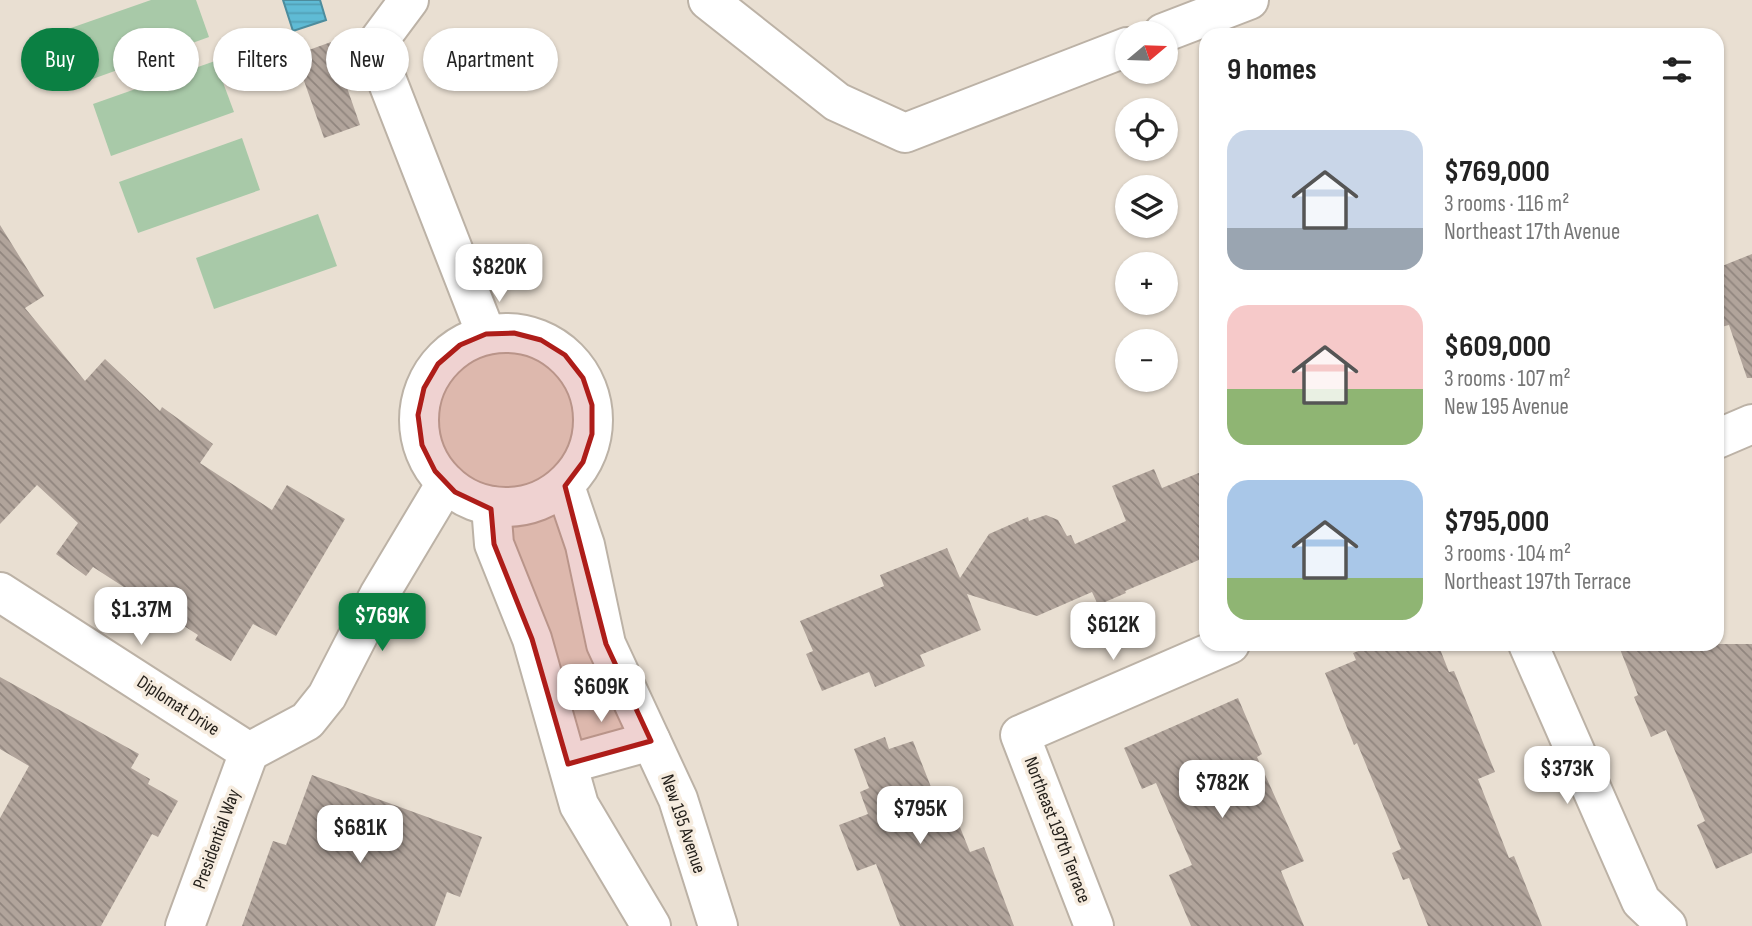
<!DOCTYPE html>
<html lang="en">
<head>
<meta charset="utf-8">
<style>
  :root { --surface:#fff; --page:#f6f6f6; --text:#222; --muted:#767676; --accent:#0b8043 }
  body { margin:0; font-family:"Sofia Sans Condensed",sans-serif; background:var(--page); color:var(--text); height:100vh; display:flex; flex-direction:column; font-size:26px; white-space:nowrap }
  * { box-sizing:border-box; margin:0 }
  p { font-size:23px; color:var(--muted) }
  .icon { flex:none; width:38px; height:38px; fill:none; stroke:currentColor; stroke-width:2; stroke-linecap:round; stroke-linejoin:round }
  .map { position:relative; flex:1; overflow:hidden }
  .sheet { position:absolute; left:1199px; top:28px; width:525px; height:623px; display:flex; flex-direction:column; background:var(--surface); border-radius:21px; box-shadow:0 2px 5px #0004 }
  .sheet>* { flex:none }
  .hud { position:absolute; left:21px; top:28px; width:665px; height:63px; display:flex; gap:14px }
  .needle { width:46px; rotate:71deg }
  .controls { position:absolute; left:1115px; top:21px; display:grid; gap:14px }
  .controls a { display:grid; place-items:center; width:63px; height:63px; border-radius:50%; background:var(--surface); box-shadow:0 2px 5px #0004; font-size:35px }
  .price { position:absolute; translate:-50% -60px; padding:0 16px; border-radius:14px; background:#fff; color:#222; font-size:23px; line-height:46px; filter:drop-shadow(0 2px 4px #0008) }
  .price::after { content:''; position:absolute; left:50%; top:42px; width:21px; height:16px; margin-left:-10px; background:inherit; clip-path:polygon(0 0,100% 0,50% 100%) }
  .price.active { background:var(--accent); color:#fff }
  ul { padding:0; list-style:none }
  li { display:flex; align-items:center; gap:21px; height:175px; padding:0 28px }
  li span { display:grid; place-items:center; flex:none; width:196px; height:140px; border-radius:21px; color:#555 }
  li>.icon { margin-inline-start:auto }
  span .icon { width:84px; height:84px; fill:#fffc; stroke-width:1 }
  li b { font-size:30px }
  h2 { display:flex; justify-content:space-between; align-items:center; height:84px; padding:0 28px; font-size:30px }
  .tag { padding:0 24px; border-radius:32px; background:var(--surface); box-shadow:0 2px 5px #0004; font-size:24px; line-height:63px }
  .tag.active { background:var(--accent); color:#fff }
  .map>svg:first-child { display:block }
  .green { fill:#a8c9a8 }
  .water { fill:url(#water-rules); stroke:#4d8c9d; stroke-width:2 }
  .building { fill:url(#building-back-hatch) }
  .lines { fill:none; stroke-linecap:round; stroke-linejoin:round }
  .minor-casing { stroke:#bcb2a6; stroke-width:42 }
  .minor { stroke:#fff; stroke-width:38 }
  .marked { fill:#ae1d19; fill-opacity:0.2; stroke:#ae1d19; stroke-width:5; stroke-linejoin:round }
  .labels { text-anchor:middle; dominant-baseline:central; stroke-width:7; stroke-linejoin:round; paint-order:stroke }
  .street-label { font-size:19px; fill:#231f1a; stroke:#f6ecdf }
</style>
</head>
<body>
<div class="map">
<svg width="1752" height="926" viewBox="0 0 1752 926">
  <defs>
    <pattern id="water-rules" width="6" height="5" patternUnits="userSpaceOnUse" patternTransform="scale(1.75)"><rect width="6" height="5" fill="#5fbbd5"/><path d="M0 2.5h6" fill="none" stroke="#52a0b6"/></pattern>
    <pattern id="building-back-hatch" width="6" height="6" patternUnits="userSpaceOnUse" patternTransform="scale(1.75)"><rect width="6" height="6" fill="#b1a49b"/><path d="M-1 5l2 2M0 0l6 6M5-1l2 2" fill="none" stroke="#90857e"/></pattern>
  </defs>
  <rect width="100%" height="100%" fill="#e9dfd2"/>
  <g class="green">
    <path d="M 151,0 L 196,0 L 209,37 L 87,81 L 68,29 Z"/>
    <path d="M 215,61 L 234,112 L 111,156 L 93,104 Z"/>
    <path d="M 242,138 L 260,190 L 138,233 L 119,182 Z"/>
    <path d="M 318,214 L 337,266 L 214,309 L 196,258 Z"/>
  </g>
  <path class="water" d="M 283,0 L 320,0 L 326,20 L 293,31 Z"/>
  <g class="building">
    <path d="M 331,42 L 360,125 L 324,138 L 295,55 Z"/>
    <path d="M 0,225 L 44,296 L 25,308 L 85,381 L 105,359 L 160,411 L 162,407 L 213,444 L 200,463 L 272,510 L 287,485 L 345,519 L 276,636 L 253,624 L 231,661 L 195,640 L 198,635 L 93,567 L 86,576 L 56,554 L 78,523 L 37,485 L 0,524 Z"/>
    <path d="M 1752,254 L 1752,378 L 1747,378 L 1729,325 L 1717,328 L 1717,268 Z"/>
    <path d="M 1154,469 L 1162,488 L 1206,470 L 1206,557 L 1125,591 L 1126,593 L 1098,605 L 1092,592 L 1037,616 L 967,594 L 981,630 L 920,655 L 925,666 L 875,687 L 869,672 L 822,691 L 806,654 L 813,651 L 800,621 L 884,586 L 880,575 L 947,548 L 960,578 L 989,534 L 1028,517 L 1029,521 L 1046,515 L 1058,520 L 1067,536 L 1071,535 L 1075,544 L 1126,521 L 1112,486 Z"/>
    <path d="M 1377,644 L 1438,644 L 1449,672 L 1454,671 L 1495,772 L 1478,779 L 1509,858 L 1514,856 L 1542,926 L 1428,926 L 1409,878 L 1403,880 L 1392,853 L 1401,849 L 1357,743 L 1354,745 L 1325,673 L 1356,660 L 1353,653 Z"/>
    <path d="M 1618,644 L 1752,644 L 1752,853 L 1716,869 L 1697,825 L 1705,821 L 1666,730 L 1651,737 L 1634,697 L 1638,695 Z"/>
    <path d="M 0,677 L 139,754 L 131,768 L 150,779 L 148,784 L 178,801 L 158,837 L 152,834 L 101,926 L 0,926 L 0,818 L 29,766 L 0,749 Z"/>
    <path d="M 1238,698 L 1262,754 L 1257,757 L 1304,861 L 1281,871 L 1304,926 L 1191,926 L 1169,875 L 1192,865 L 1156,783 L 1142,789 L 1124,748 Z"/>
    <path d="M 885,737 L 889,749 L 913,741 L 940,810 L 951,805 L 970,852 L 984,847 L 1014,926 L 900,926 L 876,864 L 857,871 L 839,825 L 868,814 L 860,792 L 869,788 L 854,749 Z"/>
    <path d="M 312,775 L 482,837 L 460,897 L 447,892 L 435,926 L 242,926 L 273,841 L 286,845 Z"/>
  </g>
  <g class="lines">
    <defs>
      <g id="minor">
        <path d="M 409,0 L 374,47 L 486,334"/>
        <path d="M 708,0 L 837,102 L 905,133 L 1127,47"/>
        <path d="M 1163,33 L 1249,0"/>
        <circle cx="506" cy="420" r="87"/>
        <path d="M 1717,439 L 1752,424"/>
        <path d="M 565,486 L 585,545 L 606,644 L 678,799 L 718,926"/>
        <path d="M 491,506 L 494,544 L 532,639 L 579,805 L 651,926"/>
        <path d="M 0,592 L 249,752"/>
        <path d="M 1528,644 L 1641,901 L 1667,926"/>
        <path d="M 249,752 L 307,721 L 327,696 L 379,595 L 446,483"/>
        <path d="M 568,764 L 651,741"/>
        <path d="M 185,926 L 249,752"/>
        <path d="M 1094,926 L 1020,735 L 1230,644"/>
      </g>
    </defs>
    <use href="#minor" class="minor-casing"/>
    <use href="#minor" class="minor"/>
  </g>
  <path class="marked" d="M 514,333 L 541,340 L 565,355 L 583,378 L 592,405 L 592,434 L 583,462 L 565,486 L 606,644 L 651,741 L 568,764 L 532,639 L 494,544 L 491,509 L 455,492 L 435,471 L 422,445 L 418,415 L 424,388 L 438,364 L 460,345 L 486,334 Z"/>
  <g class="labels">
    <g class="street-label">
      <text transform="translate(178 706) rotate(33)">Diplomat Drive</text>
      <text transform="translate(683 824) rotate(71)">New 195 Avenue</text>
      <text transform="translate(1057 830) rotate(69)">Northeast 197th Terrace</text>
      <text transform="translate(217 839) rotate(-70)">Presidential Way</text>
    </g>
  </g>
</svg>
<div class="controls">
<a><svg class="needle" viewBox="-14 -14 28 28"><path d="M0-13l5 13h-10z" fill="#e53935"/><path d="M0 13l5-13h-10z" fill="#767676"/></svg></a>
<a><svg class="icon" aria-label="locate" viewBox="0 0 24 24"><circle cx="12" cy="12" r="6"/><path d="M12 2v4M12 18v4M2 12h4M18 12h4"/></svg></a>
<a><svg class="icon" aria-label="layers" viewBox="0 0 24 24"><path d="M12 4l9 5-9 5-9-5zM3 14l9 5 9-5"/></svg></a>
<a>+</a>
<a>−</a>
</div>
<b class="price" style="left:499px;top:304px">$820K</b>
<b class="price" style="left:141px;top:647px">$1.37M</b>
<b class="price active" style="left:382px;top:653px">$769K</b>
<b class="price" style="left:1113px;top:662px">$612K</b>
<b class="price" style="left:601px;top:724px">$609K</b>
<b class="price" style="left:1567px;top:806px">$373K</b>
<b class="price" style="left:1222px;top:820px">$782K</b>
<b class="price" style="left:920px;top:846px">$795K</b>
<b class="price" style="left:360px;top:865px">$681K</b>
<div class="hud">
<a class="tag active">Buy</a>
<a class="tag">Rent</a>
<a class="tag">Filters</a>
<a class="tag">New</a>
<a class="tag">Apartment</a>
</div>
<section class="sheet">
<h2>9 homes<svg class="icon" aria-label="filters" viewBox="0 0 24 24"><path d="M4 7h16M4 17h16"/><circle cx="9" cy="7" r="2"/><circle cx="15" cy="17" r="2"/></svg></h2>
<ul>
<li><span style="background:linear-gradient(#c9d6e8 70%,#9aa5b1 0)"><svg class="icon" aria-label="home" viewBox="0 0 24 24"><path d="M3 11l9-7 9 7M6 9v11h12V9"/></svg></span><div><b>$769,000</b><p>3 rooms · 116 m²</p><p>Northeast 17th Avenue</p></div></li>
<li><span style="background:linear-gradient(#f6c9c9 60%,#8fb573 0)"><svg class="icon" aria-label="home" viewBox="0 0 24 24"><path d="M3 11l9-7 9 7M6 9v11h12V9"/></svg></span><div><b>$609,000</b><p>3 rooms · 107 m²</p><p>New 195 Avenue</p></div></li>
<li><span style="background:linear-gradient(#a9c7e8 70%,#8fb573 0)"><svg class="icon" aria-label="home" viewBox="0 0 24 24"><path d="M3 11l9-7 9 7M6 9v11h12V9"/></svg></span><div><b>$795,000</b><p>3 rooms · 104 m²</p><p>Northeast 197th Terrace</p></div></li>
</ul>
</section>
</div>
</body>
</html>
